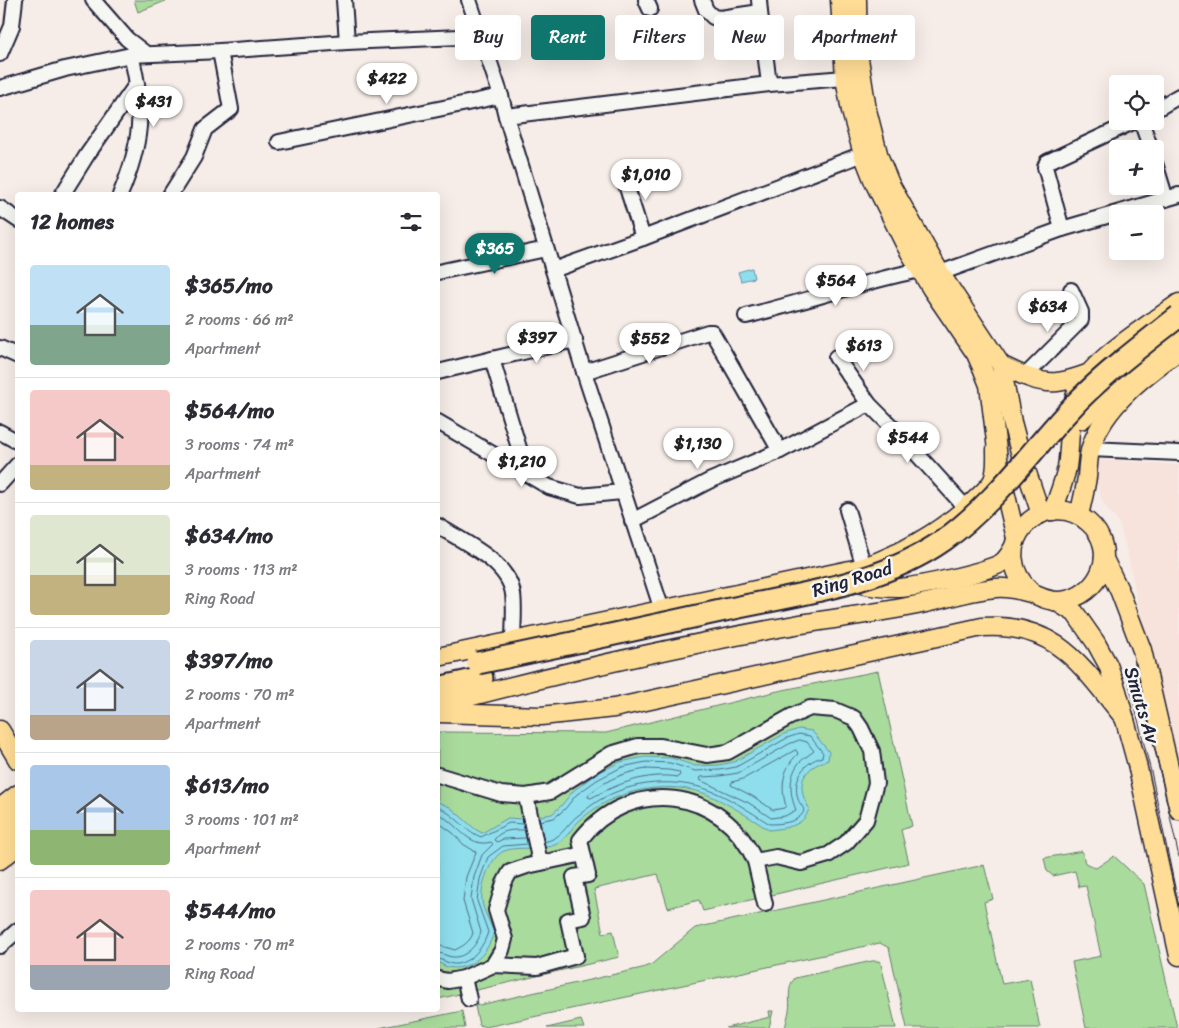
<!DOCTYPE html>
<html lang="en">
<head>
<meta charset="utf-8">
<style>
  :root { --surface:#fff; --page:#f7f7f7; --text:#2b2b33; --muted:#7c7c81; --line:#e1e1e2; --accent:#0f766e }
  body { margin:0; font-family:Sriracha,sans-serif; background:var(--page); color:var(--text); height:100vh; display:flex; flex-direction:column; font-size:19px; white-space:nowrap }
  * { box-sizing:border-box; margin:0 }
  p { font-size:16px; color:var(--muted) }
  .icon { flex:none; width:28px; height:28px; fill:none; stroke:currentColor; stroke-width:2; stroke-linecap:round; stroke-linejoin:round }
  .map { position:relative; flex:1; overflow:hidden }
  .drawer { position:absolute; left:15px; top:192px; width:425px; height:820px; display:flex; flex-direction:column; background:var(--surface); border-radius:5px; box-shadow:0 5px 20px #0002 }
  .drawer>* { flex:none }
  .guide { position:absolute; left:455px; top:15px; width:475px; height:45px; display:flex; gap:10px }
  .tools { position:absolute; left:1109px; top:75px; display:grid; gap:10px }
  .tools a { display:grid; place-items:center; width:55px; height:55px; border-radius:5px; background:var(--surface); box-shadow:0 5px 20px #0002; font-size:25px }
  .price { position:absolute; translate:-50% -42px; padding:0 11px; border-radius:18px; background:#fff; color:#222; font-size:16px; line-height:32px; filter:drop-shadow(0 1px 2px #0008) }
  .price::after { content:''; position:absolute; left:50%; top:30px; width:15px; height:11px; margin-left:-8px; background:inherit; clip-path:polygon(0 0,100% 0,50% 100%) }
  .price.on { background:var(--accent); color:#fff }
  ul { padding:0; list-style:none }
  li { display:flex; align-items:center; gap:15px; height:125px; padding:0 15px }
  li+li { border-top:1px solid var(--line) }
  li span { display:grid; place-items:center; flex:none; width:140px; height:100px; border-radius:5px; color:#555 }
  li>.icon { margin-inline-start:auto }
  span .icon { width:60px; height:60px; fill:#fffc; stroke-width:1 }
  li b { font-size:21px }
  h2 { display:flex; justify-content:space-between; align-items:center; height:60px; padding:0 15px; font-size:21px }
  .pill { padding:0 18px; border-radius:5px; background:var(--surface); box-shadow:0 5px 20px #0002; font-size:18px; line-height:45px }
  .pill.on { background:var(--accent); color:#fff }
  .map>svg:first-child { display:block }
  .built { fill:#f7e2dc }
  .green { fill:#a9db9c; stroke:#667e6c }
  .water { fill:#8fdeed; stroke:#6393a6 }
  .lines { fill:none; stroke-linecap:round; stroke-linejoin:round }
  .shore { stroke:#4e6d82; stroke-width:1 }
  .minor-casing { stroke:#22223b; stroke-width:18 }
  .major-casing { stroke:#22223b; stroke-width:21 }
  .highway-casing { stroke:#22223b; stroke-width:25 }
  .minor { stroke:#f6f6f2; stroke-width:14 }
  .major { stroke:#ffdd96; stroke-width:18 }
  .highway { stroke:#ffdd96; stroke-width:21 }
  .tram { stroke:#22223b; stroke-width:1 }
  .highway-bridge-casing { stroke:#22223b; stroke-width:25; stroke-linecap:butt }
  .highway-bridge { stroke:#ffdd96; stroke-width:21 }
  .labels { text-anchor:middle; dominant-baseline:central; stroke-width:5; stroke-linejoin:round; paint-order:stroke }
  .street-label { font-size:19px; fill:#22223b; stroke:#f6f6f2 }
</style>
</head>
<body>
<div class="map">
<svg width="1179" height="1028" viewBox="0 0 1179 1028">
  <rect width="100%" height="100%" fill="#f6ede8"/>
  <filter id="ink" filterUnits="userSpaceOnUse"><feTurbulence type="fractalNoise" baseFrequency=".02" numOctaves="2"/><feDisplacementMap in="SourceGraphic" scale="10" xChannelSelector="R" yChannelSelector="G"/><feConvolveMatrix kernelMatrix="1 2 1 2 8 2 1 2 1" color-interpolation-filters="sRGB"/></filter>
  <g filter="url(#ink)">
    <path class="built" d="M 1100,460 L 1179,465 L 1179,792 L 1146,645 L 1129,559 L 1119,523 L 1104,505 L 1094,475 Z"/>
    <g class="green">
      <path d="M 134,0 L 168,0 L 138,12 Z"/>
      <path d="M 878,671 L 912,826 L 901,830 L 909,863 L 703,911 L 699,900 L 668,908 L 658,874 L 594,889 L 603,933 L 613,931 L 619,957 L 438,999 L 438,732 L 606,733 L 778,691 Z"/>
      <path d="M 1082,851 L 1085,863 L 1096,868 L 1114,856 L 1144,884 L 1177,1028 L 1086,1028 L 1072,962 L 1101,956 L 1086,886 L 1079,887 L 1075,871 L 1053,876 L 1047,871 L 1044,858 Z"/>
      <path d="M 984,865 L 993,899 L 984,902 L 1002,984 L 1030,979 L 1040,1028 L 907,1028 L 889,948 L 880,943 L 486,1027 L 479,1025 L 475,1006 L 642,968 L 652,964 L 695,928 Z"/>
      <path d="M 872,961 L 879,961 L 881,964 L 896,1028 L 785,1028 C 786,1022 788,1017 789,1011 C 791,1000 786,987 795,978 Z"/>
      <path d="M 462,1011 L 465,1028 L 379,1028 Z"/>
      <path d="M 769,1011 L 773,1011 L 769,1028 L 726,1028 L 770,1017 Z"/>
      <path d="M 581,1020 L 584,1028 L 547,1028 Z"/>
    </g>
    <g class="water">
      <path d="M 752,268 L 754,278 L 741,281 L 738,272 Z"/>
      <path d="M 799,729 L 812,731 L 829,752 L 828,760 C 802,768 795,785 809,808 C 805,827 785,828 769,830 C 749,817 728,803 706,794 C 671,781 626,788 596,808 C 590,812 583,817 578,822 C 571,829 566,839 557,844 C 542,852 518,845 504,851 C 490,857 480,886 482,901 C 483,910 491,924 494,933 C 492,938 490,943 487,948 C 477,965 454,975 438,962 L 438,802 L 450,807 L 475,829 L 482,833 L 508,818 L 522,819 L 552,814 L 561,806 L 573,791 L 594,775 L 620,762 L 645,757 L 671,758 L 696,766 L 719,765 L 734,762 L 784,734 Z"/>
    </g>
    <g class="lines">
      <g class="shore">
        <path d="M 800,740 L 807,742 L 814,751 C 809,755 802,759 798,764 C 788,779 790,795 796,810 L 785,816 L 771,818 L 749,803 L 700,780 L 701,777 L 720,776 L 738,773 L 789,744 Z"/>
        <path d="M 796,750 L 798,754 C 783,767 780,787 786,806 L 784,808 L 773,810 L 754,797 L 731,785 L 732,782 L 743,779 Z"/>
        <path d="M 646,769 L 669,770 L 679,772 L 680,775 L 678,777 C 647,772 617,784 591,798 L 588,797 L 589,794 C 608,779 622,773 646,769 Z"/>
        <path d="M 438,807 C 456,815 465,831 481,837 L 509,823 L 523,824"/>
        <path d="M 438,814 C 456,821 468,849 491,842 L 493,844 L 482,855 L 474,877 L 471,899 L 481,932 C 478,944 466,958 453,957 C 447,957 444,953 438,953"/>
        <path d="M 539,821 L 554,818 L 565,809 L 576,795 L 597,780 L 622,767 L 646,762 L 670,763 L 695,771 L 720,770 L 736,767 L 787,738 L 799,734 L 810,736 L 823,753 L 822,757 C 804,762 792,779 798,799 C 799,804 806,808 803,813 C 797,823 779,824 770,824 C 750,812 728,796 706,789 C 669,777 624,782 592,805 C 587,809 581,813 576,817 C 564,828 562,838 544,842"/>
        <path d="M 438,822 L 453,833 L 463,844 L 476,852 L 466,877 L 463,901 L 473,933 C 470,942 463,946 455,950 L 438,945"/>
        <path d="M 525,830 C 513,830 501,829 494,840 L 497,842 L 503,839 L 526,838"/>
        <path d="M 438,959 C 444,960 450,965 457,964 C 473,961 484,946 488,932 L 477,901 L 480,879 L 488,857 L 503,846 L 528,844"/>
      </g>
      <defs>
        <g id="minor">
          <path d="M 93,0 L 127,39 L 145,53"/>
          <path d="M 344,0 L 347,42"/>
          <path d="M 469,0 L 501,96 L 506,116 L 584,372 L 662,610"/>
          <path d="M 646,0 L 650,9"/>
          <path d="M 702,0 L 706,10 L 713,17 L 720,18 L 760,12 L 759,0"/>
          <path d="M 0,54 L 12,26 L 15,0"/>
          <path d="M 769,84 L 845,78"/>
          <path d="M 0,88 L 65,69 L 131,55 L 220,51 L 347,42 L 482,36"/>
          <path d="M 1155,110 L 1179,96"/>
          <path d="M 506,116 L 769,84 L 760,12"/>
          <path d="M 1141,121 L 1151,149"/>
          <path d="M 279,142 L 501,96"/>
          <path d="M 1155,163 L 1166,199"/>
          <path d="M 622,172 L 643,238"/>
          <path d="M 62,195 L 87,155 L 136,85"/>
          <path d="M 120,195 C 142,143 145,110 131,55"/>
          <path d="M 170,195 L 194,157 L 205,129 L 231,109 L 220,51"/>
          <path d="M 0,208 L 18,220"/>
          <path d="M 1062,229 L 1047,174 L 1045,167 L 1047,162 L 1135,121"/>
          <path d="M 553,270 L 643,238 L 863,154"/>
          <path d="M 438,272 L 546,249"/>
          <path d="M 940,273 L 1062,229 L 1179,195"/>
          <path d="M 746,316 C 804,302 861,282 920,270"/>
          <path d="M 0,348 L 18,356"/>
          <path d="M 836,357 L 869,404 L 898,433 L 966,508"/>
          <path d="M 492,359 L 575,340"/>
          <path d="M 438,372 L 492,359 L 519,448 L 522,470"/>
          <path d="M 584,372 L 708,332 L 712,332 L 780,451"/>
          <path d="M 1025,376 L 1081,320 L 1081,312 L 1071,290"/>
          <path d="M 438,422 L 549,487 L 580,496 L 622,492"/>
          <path d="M 0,432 L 18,442"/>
          <path d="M 1090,449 L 1179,453"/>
          <path d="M 0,484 L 18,464"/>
          <path d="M 847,510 L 864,567"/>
          <path d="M 632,521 L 709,481 L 780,451 L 869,404"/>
          <path d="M 438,526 C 462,541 509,562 513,594 C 515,609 513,626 513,641"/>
          <path d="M 438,775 L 501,794 L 526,796 L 550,792 L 611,754 L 638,746 L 661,746 L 707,755 L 728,752 L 790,717 L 810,708 L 835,710 L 854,718 L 861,728 L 872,751 L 876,783 L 866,820 L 846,843 L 828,855 L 801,863 L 776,857 L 755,861 L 765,904"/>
          <path d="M 526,796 L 540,863"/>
          <path d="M 0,946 L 18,930"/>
          <path d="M 493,965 L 502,950 L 505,939 L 496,910 L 504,883 L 510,872 L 527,866 L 583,854"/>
          <path d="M 464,978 L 493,965 L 537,967 L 576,956 L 568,920 L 583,917 L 574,877 L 588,875 L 580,840 C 629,776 723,787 755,861"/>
          <path d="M 438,979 L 448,981 L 464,978 L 469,999"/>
        </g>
        <g id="major">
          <path d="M 840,0 L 845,78 L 851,111 L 863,154 L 874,182 L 906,246 L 931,288 L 976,354 L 983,370 L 989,385 L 999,466 L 1016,538"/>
          <path d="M 857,0 L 858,52 L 867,110 L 879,157 L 890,184 L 940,273 L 1001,365 L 1012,422 L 1020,452 L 1041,514"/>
          <path d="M 1001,365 C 1018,373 1038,384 1057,382 C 1068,381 1080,376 1091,373"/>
          <path d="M 1053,511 C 1058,496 1064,482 1067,467 C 1071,443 1068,417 1076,394 C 1089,360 1150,324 1179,303"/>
          <path d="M 1079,515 C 1082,503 1085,490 1087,477 C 1088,467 1088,456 1091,447 C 1105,405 1145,375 1179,351"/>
          <path d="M 1104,559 L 1120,592 L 1142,650 L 1179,810"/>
          <path d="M 853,582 C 867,586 884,588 899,588 C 917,587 993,571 1004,561 C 1008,557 1011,552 1013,548"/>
          <path d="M 1057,602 L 1075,613 L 1096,643 L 1108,665 L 1117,691 L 1137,764 L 1179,956"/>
          <path d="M 438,657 L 864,567 C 905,552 943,530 975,500 C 981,494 989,488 993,480 C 997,471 996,459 996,449"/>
          <path d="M 438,705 C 552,675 667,648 784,627 C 828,619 873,614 917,605 C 943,600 969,590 996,588 C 1007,587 1020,590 1031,593 C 1041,597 1049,602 1061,601 C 1100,597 1120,549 1088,522 C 1043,484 981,547 1033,594"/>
          <path d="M 438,713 L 541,716 L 614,708 L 982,627 C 1057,622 1082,667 1125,719"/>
          <path d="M 0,730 L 18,760"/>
          <path d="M 0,808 L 18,794"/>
          <path d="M 0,860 L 18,846"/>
        </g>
        <g id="highway">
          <path d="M 1081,418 L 1135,367 L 1179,335"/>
          <path d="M 438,688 L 482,678"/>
          <path d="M 0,825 L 18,811"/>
          <path d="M 0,843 L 18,830"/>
        </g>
      </defs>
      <use href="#minor" class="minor-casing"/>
      <use href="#major" class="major-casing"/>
      <use href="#highway" class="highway-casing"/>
      <use href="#minor" class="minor"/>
      <use href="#major" class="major"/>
      <use href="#highway" class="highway"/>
      <g class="tram">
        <path d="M 1136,663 L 1179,857"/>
        <path d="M 1125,667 L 1152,776 L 1179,907"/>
      </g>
      <defs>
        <path id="highway-bridge" d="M 478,663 C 560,646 643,628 725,610 C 799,594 880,585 944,540 C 997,502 1034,446 1079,400 C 1110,369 1145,343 1179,316"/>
      </defs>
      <use href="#highway-bridge" class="highway-bridge-casing"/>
      <use href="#highway-bridge" class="highway-bridge"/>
    </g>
  </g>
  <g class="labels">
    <g class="street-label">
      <text transform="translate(852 579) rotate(-17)">Ring Road</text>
      <text transform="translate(1142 705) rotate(73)">Smuts Av</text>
    </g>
  </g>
</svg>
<div class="tools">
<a><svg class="icon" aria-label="locate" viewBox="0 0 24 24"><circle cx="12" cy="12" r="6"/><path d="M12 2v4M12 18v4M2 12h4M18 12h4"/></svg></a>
<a>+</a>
<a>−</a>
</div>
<b class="price" style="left:387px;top:105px">$422</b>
<b class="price" style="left:154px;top:128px">$431</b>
<b class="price" style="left:646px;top:201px">$1,010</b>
<b class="price on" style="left:495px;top:275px">$365</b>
<b class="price" style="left:836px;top:307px">$564</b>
<b class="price" style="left:1048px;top:333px">$634</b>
<b class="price" style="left:537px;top:364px">$397</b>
<b class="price" style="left:650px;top:365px">$552</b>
<b class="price" style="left:864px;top:372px">$613</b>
<b class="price" style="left:908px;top:464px">$544</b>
<b class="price" style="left:698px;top:470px">$1,130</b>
<b class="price" style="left:522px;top:488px">$1,210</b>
<div class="guide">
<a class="pill">Buy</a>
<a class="pill on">Rent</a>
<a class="pill">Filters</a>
<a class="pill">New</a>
<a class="pill">Apartment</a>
</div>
<section class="drawer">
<h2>12 homes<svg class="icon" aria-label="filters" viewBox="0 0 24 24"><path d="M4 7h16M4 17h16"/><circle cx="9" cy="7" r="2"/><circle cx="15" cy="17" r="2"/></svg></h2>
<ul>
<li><span style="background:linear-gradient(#bfe0f5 60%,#7fa58c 0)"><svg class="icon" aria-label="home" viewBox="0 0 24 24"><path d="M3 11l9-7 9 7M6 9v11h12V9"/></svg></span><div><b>$365/mo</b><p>2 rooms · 66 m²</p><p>Apartment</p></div></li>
<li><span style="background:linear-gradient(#f6c9c9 75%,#c2b280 0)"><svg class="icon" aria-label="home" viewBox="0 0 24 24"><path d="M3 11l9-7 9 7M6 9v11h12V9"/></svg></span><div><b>$564/mo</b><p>3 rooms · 74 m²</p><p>Apartment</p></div></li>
<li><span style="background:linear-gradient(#dfe7d0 60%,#c2b280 0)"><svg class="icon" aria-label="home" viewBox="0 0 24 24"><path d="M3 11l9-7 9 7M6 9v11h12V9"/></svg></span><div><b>$634/mo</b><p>3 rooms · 113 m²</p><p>Ring Road</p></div></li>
<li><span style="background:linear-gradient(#c9d6e8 75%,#b9a48a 0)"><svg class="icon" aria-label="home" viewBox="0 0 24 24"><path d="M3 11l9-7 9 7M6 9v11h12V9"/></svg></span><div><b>$397/mo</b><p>2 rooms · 70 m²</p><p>Apartment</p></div></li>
<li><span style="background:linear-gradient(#a9c7e8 65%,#8fb573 0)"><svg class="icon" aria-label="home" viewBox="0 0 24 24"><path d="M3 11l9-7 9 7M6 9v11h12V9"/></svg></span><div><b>$613/mo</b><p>3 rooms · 101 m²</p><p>Apartment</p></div></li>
<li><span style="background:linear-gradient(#f6c9c9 75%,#9aa5b1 0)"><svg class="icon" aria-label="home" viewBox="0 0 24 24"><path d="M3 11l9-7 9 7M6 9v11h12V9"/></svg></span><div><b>$544/mo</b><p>2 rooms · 70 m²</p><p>Ring Road</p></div></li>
</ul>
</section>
</div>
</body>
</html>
